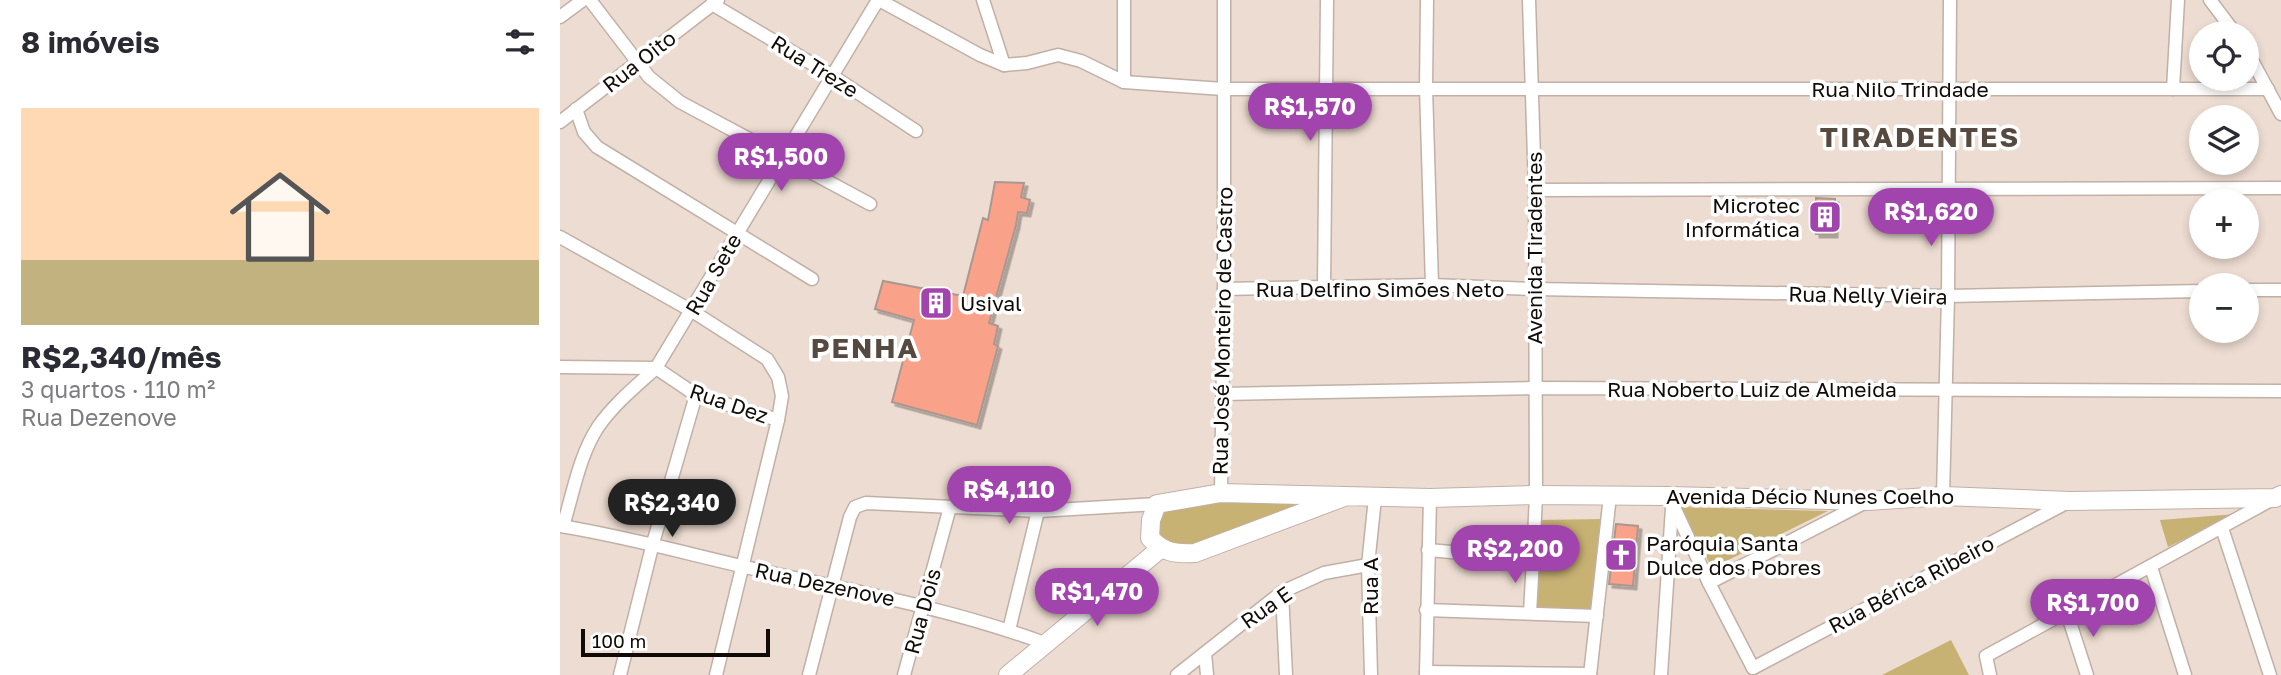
<!DOCTYPE html>
<html lang="pt">
<head>
<meta charset="utf-8">
<style>
  :root { --surface:#fff; --page:#f7f7f7; --text:#2b2b33; --muted:#7c7c81; --line:#e1e1e2; --accent:#a244ad }
  body { margin:0; font-family:"Golos Text",sans-serif; background:var(--page); color:var(--text); height:100vh; display:flex; flex-direction:column; font-size:26px; white-space:nowrap }
  * { box-sizing:border-box; margin:0 }
  p { font-size:23px; color:var(--muted) }
  .icon { flex:none; width:38px; height:38px; fill:none; stroke:currentColor; stroke-width:2; stroke-linecap:round; stroke-linejoin:round }
  .map { position:relative; flex:1; overflow:hidden }
  .side { display:flex; flex-direction:column; background:var(--surface); width:560px }
  .side>* { flex:none }
  .fabs { position:absolute; left:1629px; top:21px; display:grid; gap:14px }
  .fabs a { display:grid; place-items:center; width:70px; height:70px; border-radius:50%; background:var(--surface); box-shadow:0 4px 10px #0003; font-size:35px }
  .scale { position:absolute; left:21px; bottom:18px; width:189px; box-sizing:border-box; padding-left:7px; border:4px solid #100b07; border-top:0; font-size:19px; line-height:24px; white-space:nowrap; color:#100b07; -webkit-text-stroke:5px #fff; paint-order:stroke }
  .price { position:absolute; translate:-50% -60px; padding:0 16px; border-radius:24px; background:var(--accent); color:#fff; font-size:23px; line-height:46px; filter:drop-shadow(0 2px 4px #0008) }
  .price::after { content:''; position:absolute; left:50%; top:42px; width:21px; height:16px; margin-left:-10px; background:inherit; clip-path:polygon(0 0,100% 0,50% 100%) }
  .price.selected { background:#222; color:#fff }
  ul { padding:0; list-style:none }
  li { display:grid; align-content:center; gap:14px; height:371px; padding:0 21px }
  li+li { border-top:2px solid var(--line) }
  li span { display:grid; place-items:center; height:217px; border-radius:0px; color:#555 }
  li>.icon { margin-inline-start:auto }
  span .icon { width:126px; height:126px; fill:#fffc; stroke-width:1 }
  li b { font-size:30px }
  h2 { display:flex; justify-content:space-between; align-items:center; height:84px; padding:0 21px; font-size:30px }
  main { display:flex; flex:1; min-height:0 }
  .map>svg:first-child { display:block }
  .green { fill:#c7b273 }
  .building { fill:#faa289; stroke:#aa9791; stroke-width:2; filter:url(#shadow) }
  .lines { fill:none; stroke-linecap:round; stroke-linejoin:round }
  .street-casing { stroke:#c1b0a6; stroke-width:15 }
  .secondary-casing { stroke:#c1b0a6; stroke-width:20 }
  .street { stroke:#fff; stroke-width:12 }
  .secondary { stroke:#fff; stroke-width:18 }
  .labels { text-anchor:middle; dominant-baseline:central; stroke-width:7; stroke-linejoin:round; paint-order:stroke }
  .street-label { font-size:21px; fill:#100b07; stroke:#fff }
  .poi-label { font-size:21px; fill:#100b07; stroke:#fff; text-anchor:start }
  .district-label { font-size:28px; font-weight:bold; letter-spacing:2px; fill:#564940; stroke:#fff }
</style>
</head>
<body>
<main>
<section class="side">
<h2>8 imóveis<svg class="icon" aria-label="filters" viewBox="0 0 24 24"><path d="M4 7h16M4 17h16"/><circle cx="9" cy="7" r="2"/><circle cx="15" cy="17" r="2"/></svg></h2>
<ul>
<li><span style="background:linear-gradient(#ffd9b3 70%,#c2b280 0)"><svg class="icon" aria-label="home" viewBox="0 0 24 24"><path d="M3 11l9-7 9 7M6 9v11h12V9"/></svg></span><div><b>R$2,340/mês</b><p>3 quartos · 110 m²</p><p>Rua Dezenove</p></div></li>
</ul>
</section>
<div class="map">
<svg width="1721" height="675" viewBox="0 0 1721 675">
  <defs>
    <filter id="shadow"><feDropShadow dx="3.5" dy="3.5" stdDeviation="0" flood-color="#0004"/></filter>
  </defs>
  <rect width="100%" height="100%" fill="#eddcd1"/>
  <g class="green">
    <path d="M 615,502 L 749,503 L 632,545 C 626,545 619,546 614,545 C 603,542 593,530 597,518 C 600,511 609,506 615,502 Z"/>
    <path d="M 1120,507 L 1268,511 L 1152,568 Z"/>
    <path d="M 1676,514 L 1608,547 L 1600,520 Z"/>
    <path d="M 1043,519 L 1033,612 L 974,608 L 978,520 Z"/>
    <path d="M 1391,640 L 1409,675 L 1322,675 Z"/>
  </g>
  <g class="building">
    <path d="M 435,182 L 464,183 L 461,197 L 470,200 L 467,213 L 458,212 L 456,225 L 429,323 L 438,326 L 434,344 L 438,346 L 417,425 L 332,402 L 354,320 L 315,309 L 323,281 L 403,296 L 423,218 L 428,220 Z"/>
    <path d="M 1256,198 L 1275,199 L 1274,234 L 1256,234 Z"/>
    <path d="M 1056,524 L 1078,526 L 1073,586 L 1049,584 Z"/>
  </g>
  <g class="lines">
    <defs>
      <g id="street">
        <path d="M 30,0 L 89,77 L 120,102 L 310,204"/>
        <path d="M 319,0 L 420,55 L 444,65 L 467,63 L 498,55 L 521,61 L 564,82 L 663,89 L 1708,89"/>
        <path d="M 423,0 L 444,65"/>
        <path d="M 867,0 L 866,88 L 872,285"/>
        <path d="M 1650,0 L 1675,33"/>
        <path d="M 152,4 L 271,75 L 356,131"/>
        <path d="M 0,17 L 23,0"/>
        <path d="M 1687,51 L 1721,114"/>
        <path d="M 564,82 L 564,0"/>
        <path d="M 1613,89 L 1618,0"/>
        <path d="M 16,109 L 24,132 L 37,147 L 252,279"/>
        <path d="M 0,122 L 158,0"/>
        <path d="M 975,190 L 1721,188"/>
        <path d="M 0,237 L 132,311 L 207,359 L 218,377 L 222,396 L 218,420 L 156,675"/>
        <path d="M 764,286 L 767,0"/>
        <path d="M 664,289 L 872,285 L 975,289 L 1388,296 L 1642,291"/>
        <path d="M 1687,290 L 1721,290"/>
        <path d="M 0,367 L 96,368 L 136,395 L 218,420"/>
        <path d="M 663,394 L 975,388 L 1721,391"/>
        <path d="M 661,493 L 664,289 L 664,0"/>
        <path d="M 1109,496 L 1149,583 L 1193,668"/>
        <path d="M 1383,496 L 1388,296 L 1390,0"/>
        <path d="M 0,526 C 69,537 135,556 203,571 C 299,592 395,610 487,644"/>
        <path d="M 3,526 C 13,494 19,456 38,427 C 54,404 75,387 96,368 L 318,0"/>
        <path d="M 1662,528 L 1710,675"/>
        <path d="M 868,550 L 973,559 L 976,495 L 975,190 L 969,0"/>
        <path d="M 1591,567 L 1625,675"/>
        <path d="M 1149,583 L 1304,503"/>
        <path d="M 722,592 L 726,675"/>
        <path d="M 866,610 L 1037,616"/>
        <path d="M 970,613 L 973,559"/>
        <path d="M 1507,613 L 1527,675"/>
        <path d="M 449,630 L 478,511"/>
        <path d="M 645,653 L 647,675"/>
        <path d="M 1193,668 L 1508,502"/>
        <path d="M 866,672 L 1030,674"/>
        <path d="M 60,675 L 93,543 L 136,395"/>
        <path d="M 249,675 L 290,517 L 295,507 L 306,503 L 478,511 L 597,504"/>
        <path d="M 344,675 L 390,507"/>
        <path d="M 617,675 L 722,592 L 764,573 L 808,565"/>
        <path d="M 811,675 L 808,565 L 815,498"/>
        <path d="M 866,675 L 870,498"/>
        <path d="M 1030,675 L 1050,496"/>
        <path d="M 1101,675 L 1112,508"/>
        <path d="M 1430,675 L 1426,656 L 1711,500"/>
      </g>
      <g id="secondary">
        <path d="M 784,497 L 635,553 C 615,554 604,553 590,538 L 591,520 L 597,504 L 661,493 L 870,498 L 976,495 L 1109,496 L 1308,501 L 1383,496 L 1510,501 L 1715,498 L 1721,495"/>
        <path d="M 448,675 L 600,549"/>
      </g>
    </defs>
    <use href="#street" class="street-casing"/>
    <use href="#secondary" class="secondary-casing"/>
    <use href="#street" class="street"/>
    <use href="#secondary" class="secondary"/>
  </g>
  <defs>
    <symbol id="building-square" viewBox="-11 -11 22 22"><rect x="-9" y="-9" width="18" height="18" rx="4" fill="#a244ad" stroke="#fff"/><path d="M-4-6H4V6H1V3H-1V6H-4ZM-2.5-4.3h1.7v1.8h-1.7ZM.8-4.3h1.7v1.8H.8ZM-2.5-1h1.7V.8h-1.7ZM.8-1h1.7V.8H.8Z" fill="#fff"/></symbol>
    <symbol id="church-square" viewBox="-11 -11 22 22"><rect x="-9" y="-9" width="18" height="18" rx="4" fill="#a244ad" stroke="#fff"/><path d="M-1.2-6h2.4v3.5h3.3v2.4h-3.3V6h-2.4V-.1h-3.3v-2.4h3.3Z" fill="#fff"/></symbol>
  </defs>
  <g fill-rule="evenodd">
    <use href="#building-square" x="1246" y="198" width="38" height="38"/>
    <use href="#building-square" x="357" y="284" width="38" height="38"/>
    <use href="#church-square" x="1042" y="536" width="38" height="38"/>
  </g>
  <g class="labels">
    <g class="street-label">
      <text transform="translate(79 61) rotate(-38)">Rua Oito</text>
      <text transform="translate(255 66) rotate(32)">Rua Treze</text>
      <text x="1340" y="89">Rua Nilo Trindade</text>
      <text transform="translate(974 248) rotate(-90)">Avenida Tiradentes</text>
      <text transform="translate(153 274) rotate(-60)">Rua Sete</text>
      <text x="820" y="289">Rua Delfino Simões Neto</text>
      <text transform="translate(1308 295) rotate(1)">Rua Nelly Vieira</text>
      <text transform="translate(662 331) rotate(-89)">Rua José Monteiro de Castro</text>
      <text x="1192" y="389">Rua Noberto Luiz de Almeida</text>
      <text transform="translate(169 403) rotate(19)">Rua Dez</text>
      <text x="1250" y="496">Avenida Décio Nunes Coelho</text>
      <text transform="translate(265 584) rotate(12)">Rua Dezenove</text>
      <text transform="translate(1351 584) rotate(-28)">Rua Bérica Ribeiro</text>
      <text transform="translate(810 586) rotate(-90)">Rua A</text>
      <text transform="translate(706 607) rotate(-35)">Rua E</text>
      <text transform="translate(362 611) rotate(-75)">Rua Dois</text>
    </g>
    <g class="poi-label">
      <text x="1240" y="205" text-anchor="end">Microtec<tspan x="1240" dy="24">Informática</tspan></text>
      <text x="400" y="303">Usival</text>
      <text x="1086" y="543">Paróquia Santa<tspan x="1086" dy="24">Dulce dos Pobres</tspan></text>
    </g>
    <g class="district-label">
      <text x="1360" y="136">TIRADENTES</text>
      <text x="305" y="347">PENHA</text>
    </g>
  </g>
</svg>
<div class="fabs">
<a><svg class="icon" aria-label="locate" viewBox="0 0 24 24"><circle cx="12" cy="12" r="6"/><path d="M12 2v4M12 18v4M2 12h4M18 12h4"/></svg></a>
<a><svg class="icon" aria-label="layers" viewBox="0 0 24 24"><path d="M12 4l9 5-9 5-9-5zM3 14l9 5 9-5"/></svg></a>
<a>+</a>
<a>−</a>
</div>
<div class="scale">100 m</div>
<b class="price" style="left:750px;top:143px">R$1,570</b>
<b class="price" style="left:221px;top:193px">R$1,500</b>
<b class="price" style="left:1371px;top:248px">R$1,620</b>
<b class="price" style="left:449px;top:526px">R$4,110</b>
<b class="price selected" style="left:112px;top:539px">R$2,340</b>
<b class="price" style="left:955px;top:585px">R$2,200</b>
<b class="price" style="left:537px;top:628px">R$1,470</b>
<b class="price" style="left:1533px;top:639px">R$1,700</b>
</div>
</main>
</body>
</html>
